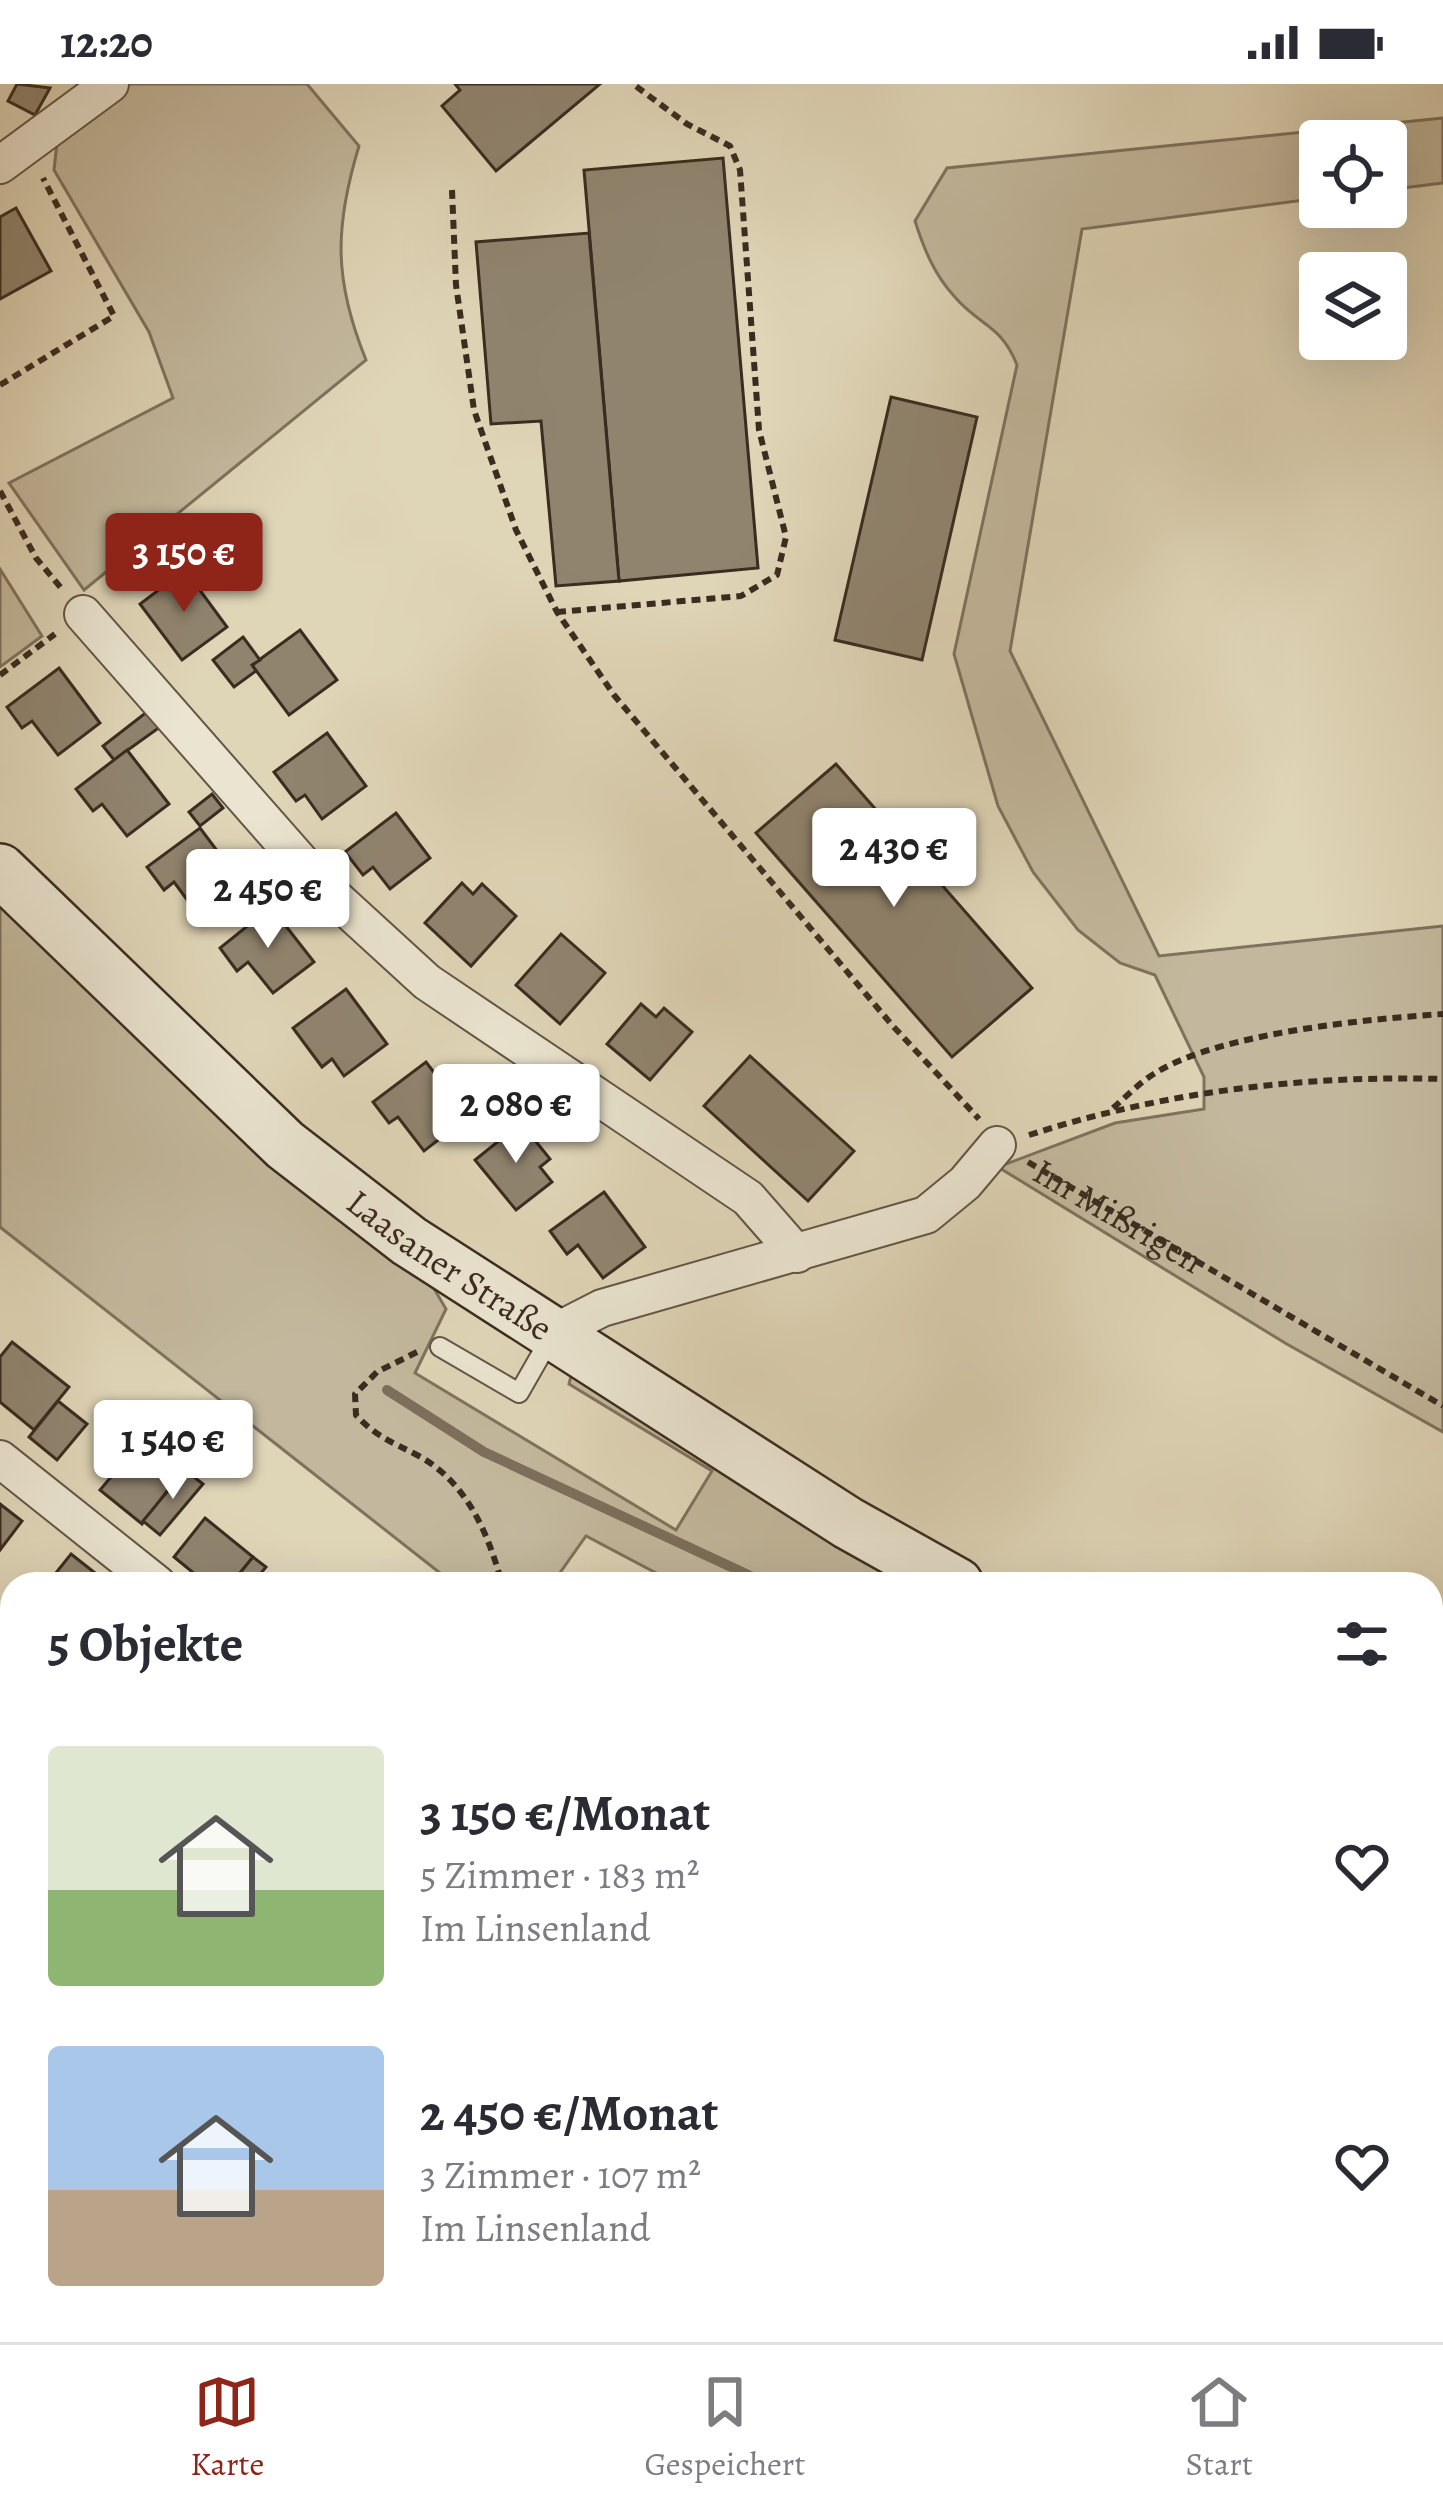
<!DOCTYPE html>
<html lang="de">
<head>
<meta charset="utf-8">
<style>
  :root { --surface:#fff; --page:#f2f2f3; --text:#2b2b33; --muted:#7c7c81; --line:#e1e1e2; --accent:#8f2418 }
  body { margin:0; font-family:Alegreya,serif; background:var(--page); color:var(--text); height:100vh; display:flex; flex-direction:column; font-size:45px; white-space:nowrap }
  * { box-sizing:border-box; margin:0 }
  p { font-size:39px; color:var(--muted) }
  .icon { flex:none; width:66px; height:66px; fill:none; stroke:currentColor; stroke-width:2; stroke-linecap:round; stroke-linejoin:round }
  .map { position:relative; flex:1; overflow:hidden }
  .sheet { position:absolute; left:0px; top:1488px; width:1443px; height:771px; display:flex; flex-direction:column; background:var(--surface); border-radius:36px 36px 0 0; box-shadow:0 12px 48px #0002 }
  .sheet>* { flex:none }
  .fabs { position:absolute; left:1299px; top:36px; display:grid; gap:24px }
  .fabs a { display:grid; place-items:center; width:108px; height:108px; border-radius:12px; background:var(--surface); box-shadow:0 12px 48px #0002; font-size:60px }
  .price { position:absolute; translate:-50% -102px; padding:0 27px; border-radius:12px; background:#fff; color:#222; font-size:39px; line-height:78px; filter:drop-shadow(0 3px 6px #0008) }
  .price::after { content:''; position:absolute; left:50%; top:72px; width:36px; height:27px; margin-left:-18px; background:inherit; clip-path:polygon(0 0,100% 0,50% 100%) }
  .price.current { background:var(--accent); color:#fff }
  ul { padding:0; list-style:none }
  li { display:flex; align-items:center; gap:36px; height:300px; padding:0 48px }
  li span { display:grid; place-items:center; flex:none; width:336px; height:240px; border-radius:12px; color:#555 }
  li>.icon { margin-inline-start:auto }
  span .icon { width:144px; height:144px; fill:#fffc; stroke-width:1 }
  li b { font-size:51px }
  h2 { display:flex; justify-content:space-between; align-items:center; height:144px; padding:0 48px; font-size:51px }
  .status { display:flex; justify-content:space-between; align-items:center; height:84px; padding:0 60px; background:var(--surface); direction:ltr }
  .status svg { height:33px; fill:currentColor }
  .tab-bar { display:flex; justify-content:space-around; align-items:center; height:168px; border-top:3px solid var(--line); background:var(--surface); font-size:33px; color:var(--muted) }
  .tab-bar a { display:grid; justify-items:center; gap:6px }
  .tab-bar .current { color:var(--accent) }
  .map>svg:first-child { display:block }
  .green { fill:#c3b89d; stroke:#7f725e; stroke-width:3 }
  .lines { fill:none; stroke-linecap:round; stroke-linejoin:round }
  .stream { stroke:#7c6f5c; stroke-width:10 }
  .building { fill:#90846f; stroke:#3b2c20; stroke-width:3 }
  .lane-casing { stroke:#645646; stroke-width:22 }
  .street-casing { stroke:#645646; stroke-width:40 }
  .secondary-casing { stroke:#3b2c20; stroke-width:56 }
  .path { stroke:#3b2c20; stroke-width:6; stroke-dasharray:9 6; stroke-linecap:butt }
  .lane { stroke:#eae4d0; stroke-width:18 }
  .street { stroke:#eae4d0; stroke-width:36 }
  .secondary { stroke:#eae4d0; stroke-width:51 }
  .labels { text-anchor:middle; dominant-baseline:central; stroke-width:9; stroke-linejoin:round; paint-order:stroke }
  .street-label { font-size:36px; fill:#3b2c20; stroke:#eae4d0 }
</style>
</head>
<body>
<div class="status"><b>12:20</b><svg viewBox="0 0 49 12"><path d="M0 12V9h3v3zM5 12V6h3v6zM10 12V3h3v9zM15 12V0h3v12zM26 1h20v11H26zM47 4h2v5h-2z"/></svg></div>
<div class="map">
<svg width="1443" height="2258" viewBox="0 0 1443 2258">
  <rect width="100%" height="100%" fill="#dfd5b7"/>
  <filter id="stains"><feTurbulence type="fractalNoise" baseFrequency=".00167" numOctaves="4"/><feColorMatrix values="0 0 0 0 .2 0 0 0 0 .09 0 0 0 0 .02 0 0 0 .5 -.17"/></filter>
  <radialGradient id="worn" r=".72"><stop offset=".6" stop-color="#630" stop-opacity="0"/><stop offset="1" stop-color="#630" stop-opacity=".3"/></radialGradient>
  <g class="green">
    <path d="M 125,0 L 307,0 L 359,62 C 334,144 334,197 366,276 L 84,506 L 9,399 L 173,314 L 149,248 L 54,86 L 58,49 Z"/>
    <path d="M 1443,34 L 1443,99 L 1386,106 L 1386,57 L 1320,57 L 1320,114 L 1082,145 L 1010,567 L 1159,872 L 1443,842 L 1443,1348 L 1285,1259 L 998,1083 L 1115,1039 L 1204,1025 L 1204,993 L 1155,891 L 1120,879 L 1078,846 L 1033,788 L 998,722 L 954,570 L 1017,281 C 1001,240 979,242 954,212 C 934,190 924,165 915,137 L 947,84 Z"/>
    <path d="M 0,485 L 42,552 L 0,583 Z"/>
    <path d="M 0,804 L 426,1191 L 446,1225 L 415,1289 L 676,1446 L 712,1387 L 569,1300 L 572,1288 L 924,1500 L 677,1500 L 586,1452 L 552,1500 L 454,1500 L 0,1143 Z"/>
    <path d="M 1431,1710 L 1443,1716 L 1443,1860 L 1431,1854 Z"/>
  </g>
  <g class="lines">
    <g class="stream">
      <path d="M 387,1306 L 484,1368 L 768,1500"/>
      <path d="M 1431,1820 L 1443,1825"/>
    </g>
  </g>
  <g class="building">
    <path d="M 17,0 L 50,4 L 35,31 L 8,17 Z"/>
    <path d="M 455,0 L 600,0 L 496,87 L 442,22 L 460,6 Z"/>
    <path d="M 723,74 L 758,484 L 619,497 L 584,86 Z"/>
    <path d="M 16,124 L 51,187 L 0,215 L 0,133 Z"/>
    <path d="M 589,149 L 619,497 L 556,502 L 541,337 L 491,340 L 476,158 Z"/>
    <path d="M 891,313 L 977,333 L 922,576 L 835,556 Z"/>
    <path d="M 185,486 L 227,543 L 182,576 L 140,520 Z"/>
    <path d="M 300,546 L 337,596 L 289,631 L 252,581 Z"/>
    <path d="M 243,553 L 260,576 L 252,581 L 256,587 L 234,603 L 213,576 Z"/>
    <path d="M 59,584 L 100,639 L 58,671 L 32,637 L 22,644 L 7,623 Z"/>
    <path d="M 148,627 L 160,643 L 114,676 L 103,662 Z"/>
    <path d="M 327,649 L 366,702 L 322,735 L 305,711 L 296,717 L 274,688 Z"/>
    <path d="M 127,666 L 169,720 L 127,752 L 102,720 L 93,727 L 76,705 Z"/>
    <path d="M 836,680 L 1032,904 L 952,973 L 756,749 Z"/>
    <path d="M 212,710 L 223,724 L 200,742 L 189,728 Z"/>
    <path d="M 396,729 L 430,774 L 390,805 L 373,783 L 363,791 L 345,768 Z"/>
    <path d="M 200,744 L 242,800 L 199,832 L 174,798 L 164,806 L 147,783 Z"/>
    <path d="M 462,799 L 473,810 L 482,800 L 516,832 L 471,882 L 425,839 Z"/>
    <path d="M 271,823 L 314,878 L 273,909 L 248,878 L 237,887 L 220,864 Z"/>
    <path d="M 561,850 L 605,889 L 560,940 L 516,901 Z"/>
    <path d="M 346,905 L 387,960 L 344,992 L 332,975 L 322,983 L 293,944 Z"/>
    <path d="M 641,920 L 656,933 L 664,924 L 692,948 L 650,996 L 607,960 Z"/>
    <path d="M 750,972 L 854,1067 L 808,1117 L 704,1022 Z"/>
    <path d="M 426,978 L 468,1033 L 424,1067 L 398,1033 L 389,1039 L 373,1018 Z"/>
    <path d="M 521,1039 L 550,1075 L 540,1083 L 552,1098 L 516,1126 L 475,1076 Z"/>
    <path d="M 604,1108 L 645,1163 L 603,1194 L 578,1161 L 567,1170 L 550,1147 Z"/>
    <path d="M 12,1258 L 69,1303 L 34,1346 L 0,1318 L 0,1273 Z"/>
    <path d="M 58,1317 L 87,1340 L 57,1376 L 29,1353 Z"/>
    <path d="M 138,1361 L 178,1393 L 142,1440 L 100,1406 Z"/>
    <path d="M 185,1386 L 203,1400 L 160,1451 L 143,1437 Z"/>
    <path d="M 0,1420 L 22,1437 L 0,1466 Z"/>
    <path d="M 205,1434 L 253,1473 L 231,1500 L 207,1500 L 174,1473 Z"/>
    <path d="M 71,1470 L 109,1500 L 47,1500 Z"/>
    <path d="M 253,1473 L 266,1483 L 252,1500 L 231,1500 Z"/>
    <path d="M 4,1708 L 12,1716 L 12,1774 L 0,1786 Z"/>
    <path d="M 12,1774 L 12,1801 L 10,1803 L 0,1786 Z"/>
    <path d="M 12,1934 L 12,2000 L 0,1988 L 0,1946 Z"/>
    <path d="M 0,2160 L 12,2174 L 12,2195 L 0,2206 Z"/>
    <path d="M 407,2247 L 487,2247 L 475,2258 L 417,2258 Z"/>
  </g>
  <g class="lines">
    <defs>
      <path id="lane" d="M 440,1263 L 519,1309 L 551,1253"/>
      <g id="street">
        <path d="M 0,81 L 110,0"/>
        <path d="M 83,530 L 321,801 L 427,898 L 748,1114 L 797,1170"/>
        <path d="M 553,1249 L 602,1224 L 926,1131 L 965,1099 L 997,1061"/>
        <path d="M 0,1375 L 157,1500"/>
        <path d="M 0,1845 L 12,1858"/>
        <path d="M 370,2247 L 380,2258"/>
        <path d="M 525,2258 L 533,2247"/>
      </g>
      <g id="secondary">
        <path id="s2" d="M 0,786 L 285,1061 L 409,1157 L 848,1439 L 957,1500"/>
        <path d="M 1431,1740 L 1443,1746"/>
      </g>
    </defs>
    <use href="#lane" class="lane-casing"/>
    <use href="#street" class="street-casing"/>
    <use href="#secondary" class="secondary-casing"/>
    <g class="path">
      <path d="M 452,106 L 456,201 L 474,326 L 516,446 L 557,528 L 614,611 L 892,941 L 979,1035"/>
      <path d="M 0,301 L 114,232 L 43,94"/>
      <path d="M 0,407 L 36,474 L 62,505"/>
      <path d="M 557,528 L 741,512 L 777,491 L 786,453 L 759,346 L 740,86 L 730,62 L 687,40 L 633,0"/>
      <path d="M 0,591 L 55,550"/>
      <path d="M 1113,1024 C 1127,1012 1141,997 1157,988 C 1222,949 1367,935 1443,930"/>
      <path d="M 1029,1051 C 1163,1008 1302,991 1443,995"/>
      <path id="s1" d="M 1028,1078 L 1443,1322"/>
      <path d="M 417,1268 L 377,1288 L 355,1310 L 356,1331 C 375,1352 392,1358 417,1371 C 466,1397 488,1448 502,1500"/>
      <path d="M 0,2248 L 12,2237"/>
    </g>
    <use href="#lane" class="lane"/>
    <use href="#street" class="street"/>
    <use href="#secondary" class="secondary"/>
  </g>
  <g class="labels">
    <g class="street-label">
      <text stroke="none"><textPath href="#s1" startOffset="105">Im Mißrigen</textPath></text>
      <text stroke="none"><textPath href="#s2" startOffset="600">Laasaner Straße</textPath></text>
    </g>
  </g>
  <rect width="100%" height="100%" filter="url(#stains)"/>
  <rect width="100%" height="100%" fill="url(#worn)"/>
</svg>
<div class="fabs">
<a><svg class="icon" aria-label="locate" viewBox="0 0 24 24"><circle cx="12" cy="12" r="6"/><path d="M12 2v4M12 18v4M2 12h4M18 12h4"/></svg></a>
<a><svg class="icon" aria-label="layers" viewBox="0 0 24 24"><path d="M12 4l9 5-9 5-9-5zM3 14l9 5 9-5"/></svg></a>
</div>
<b class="price current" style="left:184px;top:531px">3 150 €</b>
<b class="price" style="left:894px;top:826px">2 430 €</b>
<b class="price" style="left:268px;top:867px">2 450 €</b>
<b class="price" style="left:516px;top:1082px">2 080 €</b>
<b class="price" style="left:173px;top:1418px">1 540 €</b>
<section class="sheet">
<h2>5 Objekte<svg class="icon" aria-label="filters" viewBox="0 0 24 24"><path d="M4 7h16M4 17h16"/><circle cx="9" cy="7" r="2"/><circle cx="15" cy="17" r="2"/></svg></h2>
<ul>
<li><span style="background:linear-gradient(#dfe7d0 60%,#8fb573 0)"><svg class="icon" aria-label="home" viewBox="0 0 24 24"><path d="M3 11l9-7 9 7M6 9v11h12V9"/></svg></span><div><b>3 150 €/Monat</b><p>5 Zimmer · 183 m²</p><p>Im Linsenland</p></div><svg class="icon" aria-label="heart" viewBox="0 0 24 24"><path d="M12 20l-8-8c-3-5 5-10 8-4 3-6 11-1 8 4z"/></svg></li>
<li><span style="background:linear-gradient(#a9c7e8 60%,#b9a48a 0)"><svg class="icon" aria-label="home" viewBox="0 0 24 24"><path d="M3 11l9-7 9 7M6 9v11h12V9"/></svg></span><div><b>2 450 €/Monat</b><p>3 Zimmer · 107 m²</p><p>Im Linsenland</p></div><svg class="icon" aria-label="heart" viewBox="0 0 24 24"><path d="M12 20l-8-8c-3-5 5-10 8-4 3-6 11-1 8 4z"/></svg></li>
</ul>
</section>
</div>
<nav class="tab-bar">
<a class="current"><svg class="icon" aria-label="map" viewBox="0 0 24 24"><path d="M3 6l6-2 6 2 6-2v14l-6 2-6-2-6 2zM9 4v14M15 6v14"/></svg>Karte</a>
<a><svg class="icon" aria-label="saved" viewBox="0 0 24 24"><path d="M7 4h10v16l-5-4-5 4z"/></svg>Gespeichert</a>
<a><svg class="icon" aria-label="home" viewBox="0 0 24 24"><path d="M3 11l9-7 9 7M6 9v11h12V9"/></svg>Start</a>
</nav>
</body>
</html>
